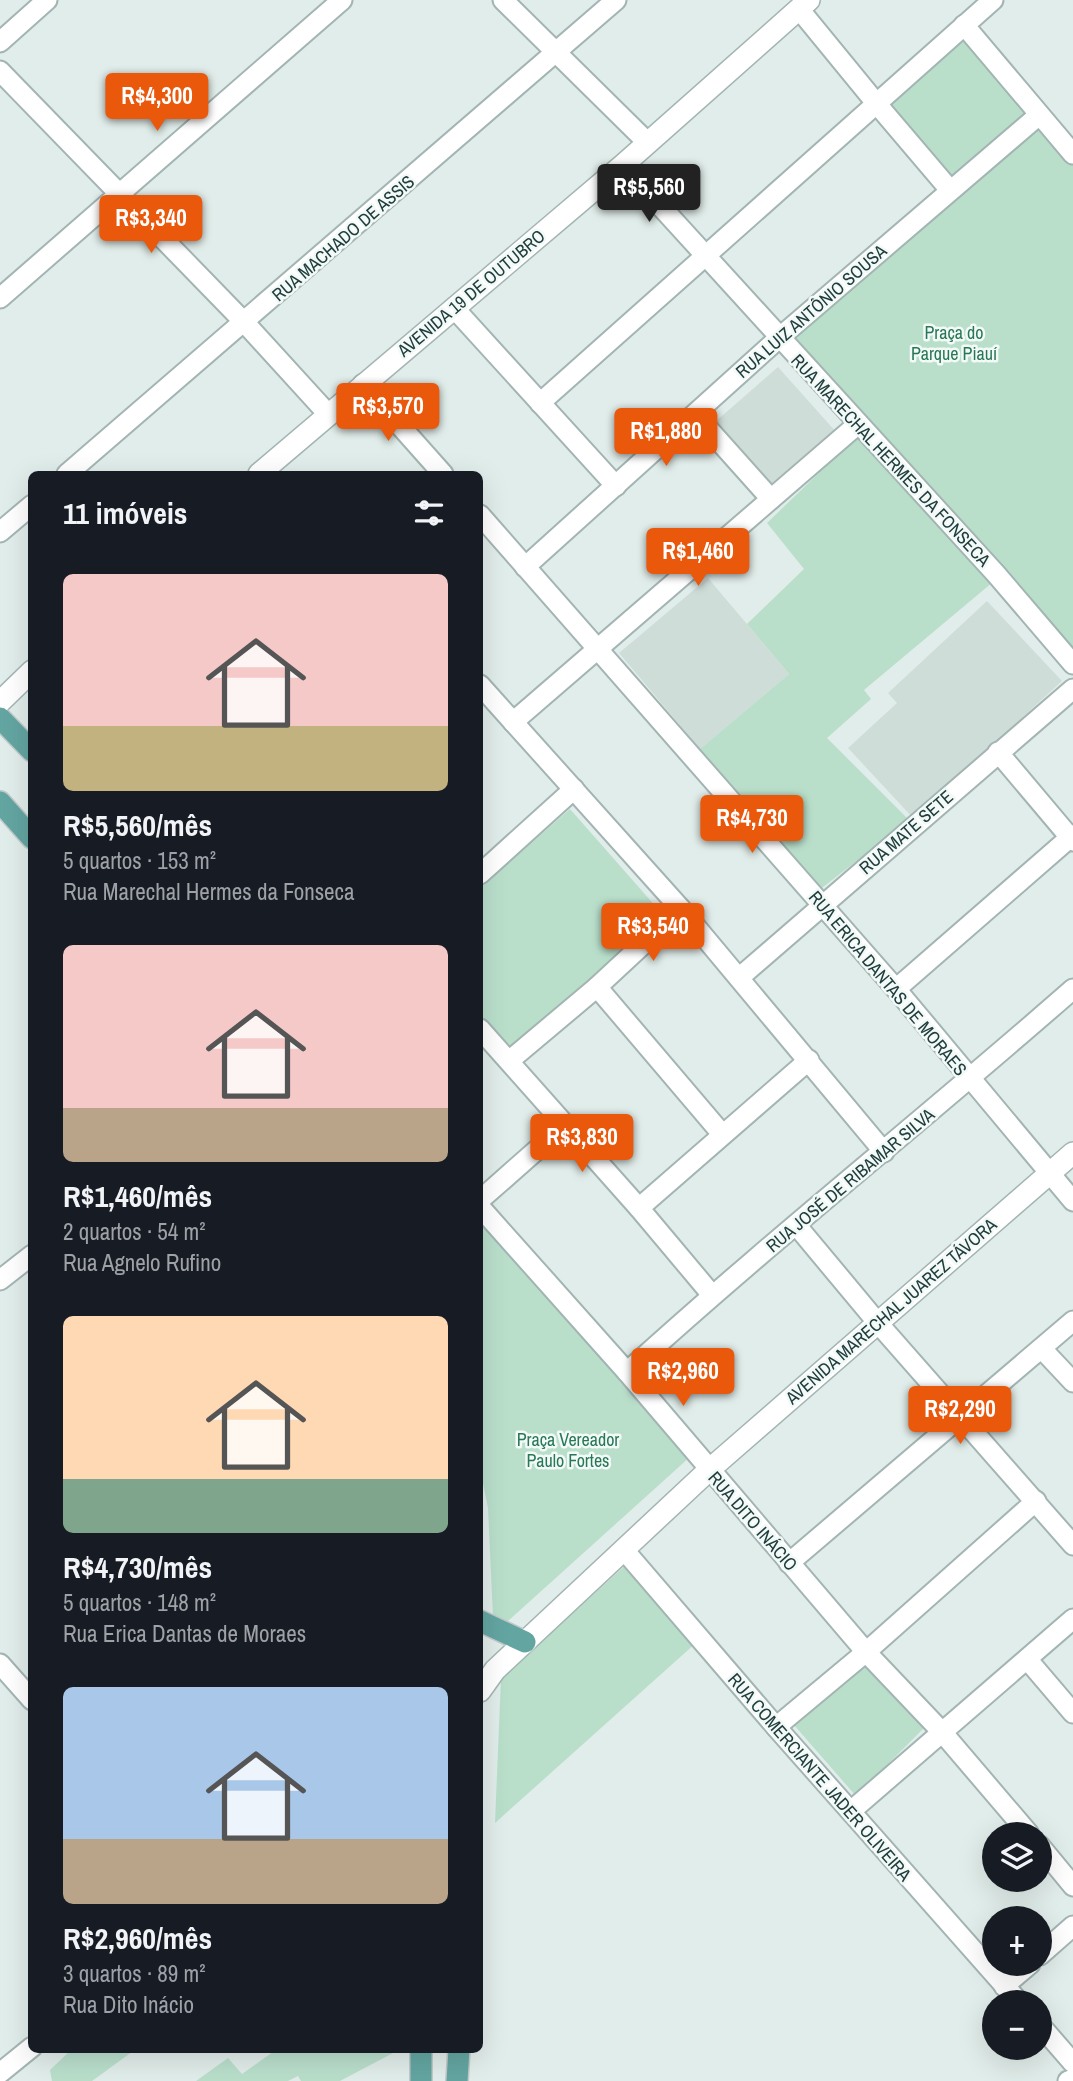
<!DOCTYPE html>
<html lang="pt">
<head>
<meta charset="utf-8">
<style>
  :root { --surface:#171b24; --page:#242831; --text:#f1f3f6; --muted:#9ea1a6; --accent:#ea580c }
  body { margin:0; font-family:"Archivo Narrow",sans-serif; background:var(--page); color:var(--text); height:100vh; display:flex; flex-direction:column; font-size:26px; white-space:nowrap }
  * { box-sizing:border-box; margin:0 }
  p { font-size:23px; color:var(--muted) }
  .icon { flex:none; width:38px; height:38px; fill:none; stroke:currentColor; stroke-width:2; stroke-linecap:round; stroke-linejoin:round }
  .map { position:relative; flex:1; overflow:hidden }
  .panel { position:absolute; left:28px; top:471px; width:455px; height:1582px; display:flex; flex-direction:column; background:var(--surface); border-radius:10px; box-shadow:0 7px 28px #0002 }
  .panel>* { flex:none }
  .tools { position:absolute; left:982px; top:1822px; display:grid; gap:14px }
  .tools a { display:grid; place-items:center; width:70px; height:70px; border-radius:50%; background:var(--surface); box-shadow:0 7px 28px #0002; font-size:35px }
  .price { position:absolute; translate:-50% -60px; padding:0 16px; border-radius:7px; background:var(--accent); color:#fff; font-size:23px; line-height:46px; filter:drop-shadow(0 2px 4px #0008) }
  .price::after { content:''; position:absolute; left:50%; top:42px; width:21px; height:16px; margin-left:-10px; background:inherit; clip-path:polygon(0 0,100% 0,50% 100%) }
  .price.on { background:#222; color:#fff }
  ul { padding:0; list-style:none }
  li { display:grid; align-content:center; gap:14px; height:371px; padding:0 35px }
  li span { display:grid; place-items:center; height:217px; border-radius:10px; color:#555 }
  li>.icon { margin-inline-start:auto }
  span .icon { width:126px; height:126px; fill:#fffc; stroke-width:1 }
  li b { font-size:30px }
  h2 { display:flex; justify-content:space-between; align-items:center; height:84px; padding:0 35px; font-size:30px }
  .map>svg:first-child { display:block }
  .built { fill:#cfddd9 }
  .green { fill:#b9dfcb }
  .lines { fill:none; stroke-linecap:round; stroke-linejoin:round }
  .minor-casing { stroke:#a3b5b3; stroke-width:23 }
  .tertiary-casing { stroke:#a3b5b3; stroke-width:24 }
  .primary-casing { stroke:#c1c9c9; stroke-width:24 }
  .minor { stroke:#fff; stroke-width:19 }
  .tertiary { stroke:#fff; stroke-width:21 }
  .primary { stroke:#63a5a1; stroke-width:21 }
  .labels { text-anchor:middle; dominant-baseline:central; stroke-width:5; stroke-linejoin:round; paint-order:stroke }
  .street-label { font-size:18px; fill:#203e3d; stroke:#f2f9f7 }
  .park-label { font-size:18px; fill:#287857; stroke:#f2f9f7 }
</style>
</head>
<body>
<div class="map">
<svg width="1073" height="2081" viewBox="0 0 1073 2081">
  <rect width="100%" height="100%" fill="#e1edea"/>
  <g class="built">
    <path d="M 778,367 L 837,433 L 774,488 L 715,422 Z"/>
    <path d="M 708,578 L 789,674 L 700,749 L 619,653 Z"/>
    <path d="M 987,601 L 1062,681 L 913,818 L 848,748 L 897,703 L 888,693 Z"/>
  </g>
  <g class="green">
    <path d="M 965,29 L 1073,150 L 1073,654 L 785,332 L 957,184 L 881,98 Z"/>
    <path d="M 861,436 L 993,582 L 864,690 L 871,699 L 827,738 L 909,820 L 818,891 L 700,749 L 789,674 L 747,624 L 804,569 L 767,523 L 853,440 Z"/>
    <path d="M 570,809 L 665,917 L 510,1054 L 480,1020 L 480,888 Z"/>
    <path d="M 480,1216 L 691,1456 L 507,1622 L 493,1617 L 488,1508 L 480,1469 Z"/>
    <path d="M 629,1562 L 697,1642 L 495,1823 L 501,1678 Z"/>
    <path d="M 866,1661 L 926,1726 L 856,1796 L 794,1725 Z"/>
    <path d="M 72,2049 L 136,2049 L 92,2081 L 52,2081 L 50,2070 Z"/>
    <path d="M 277,2049 L 395,2049 L 395,2052 L 340,2081 L 301,2081 L 298,2076 L 288,2081 L 196,2081 L 228,2058 L 242,2074 Z"/>
  </g>
  <g class="lines">
    <defs>
      <g id="minor">
        <path d="M 503,0 L 648,143"/>
        <path d="M 799,9 L 876,103 L 950,190"/>
        <path d="M 964,25 L 1073,154"/>
        <path d="M 0,42 L 47,0"/>
        <path d="M 0,71 L 245,323 L 328,414"/>
        <path d="M 623,165 L 996,574 L 1073,664"/>
        <path d="M 0,298 L 342,0"/>
        <path d="M 454,308 L 616,486"/>
        <path d="M 363,384 L 443,474"/>
        <path d="M 540,403 L 993,0"/>
        <path d="M 695,414 L 771,499"/>
        <path d="M 67,474 L 616,0"/>
        <path d="M 480,515 L 896,989 L 1073,1201"/>
        <path d="M 0,532 L 32,505"/>
        <path d="M 525,567 L 779,338 L 1039,115"/>
        <path d="M 480,685 L 681,909 L 884,1152"/>
        <path d="M 513,722 L 858,424"/>
        <path d="M 998,752 L 1073,841"/>
        <path d="M 480,874 L 574,789"/>
        <path d="M 740,977 L 1073,689"/>
        <path d="M 597,987 L 722,1134"/>
        <path d="M 896,989 L 1073,835"/>
        <path d="M 480,1029 L 639,1208 L 712,1295"/>
        <path d="M 509,1061 L 597,987 L 681,909"/>
        <path d="M 480,1200 L 565,1125"/>
        <path d="M 480,1207 L 627,1372 L 866,1652 L 942,1732 L 1029,1834"/>
        <path d="M 639,1208 L 809,1060"/>
        <path d="M 797,1226 L 877,1322 L 1073,1545"/>
        <path d="M 0,1280 L 32,1255"/>
        <path d="M 1042,1349 L 1073,1382"/>
        <path d="M 627,1372 C 772,1240 926,1118 1073,989"/>
        <path d="M 624,1550 L 776,1727 L 1019,2002"/>
        <path d="M 789,1563 L 1073,1321"/>
        <path d="M 1027,1659 L 1073,1713"/>
        <path d="M 0,1664 L 32,1700"/>
        <path d="M 776,1727 L 866,1652 L 1036,1501"/>
        <path d="M 851,1811 L 1073,1619"/>
        <path d="M 1040,1846 L 1073,1886"/>
        <path d="M 1040,1955 L 1073,1926"/>
        <path d="M 1004,1986 L 1030,1964"/>
        <path d="M 1040,2025 L 1073,2063"/>
        <path d="M 0,2073 L 32,2047"/>
        <path d="M 1068,2081 L 1073,2079"/>
      </g>
      <g id="tertiary">
        <path d="M 259,474 L 623,165 L 809,0"/>
        <path d="M 0,702 L 32,671"/>
        <path d="M 480,1691 L 495,1670 L 709,1470 L 1073,1153"/>
      </g>
      <g id="primary">
        <path d="M 0,718 L 32,751"/>
        <path d="M 0,802 L 32,838"/>
        <path d="M 480,1621 L 525,1642"/>
        <path d="M 421,2049 L 421,2081"/>
        <path d="M 457,2081 L 459,2049"/>
      </g>
    </defs>
    <use href="#minor" class="minor-casing"/>
    <use href="#tertiary" class="tertiary-casing"/>
    <use href="#primary" class="primary-casing"/>
    <use href="#minor" class="minor"/>
    <use href="#tertiary" class="tertiary"/>
    <use href="#primary" class="primary"/>
  </g>
  <g class="labels">
    <g class="street-label">
      <text transform="translate(343 238) rotate(-41)">RUA MACHADO DE ASSIS</text>
      <text transform="translate(471 293) rotate(-40)">AVENIDA 19 DE OUTUBRO</text>
      <text transform="translate(811 311) rotate(-41)">RUA LUIZ ANTÔNIO SOUSA</text>
      <text transform="translate(891 460) rotate(47)">RUA MARECHAL HERMES DA FONSECA</text>
      <text transform="translate(906 832) rotate(-41)">RUA MATE SETE</text>
      <text transform="translate(888 983) rotate(50)">RUA ERICA DANTAS DE MORAES</text>
      <text transform="translate(850 1180) rotate(-40)">RUA JOSÉ DE RIBAMAR SILVA</text>
      <text transform="translate(891 1311) rotate(-41)">AVENIDA MARECHAL JUAREZ TÁVORA</text>
      <text transform="translate(753 1521) rotate(49)">RUA DITO INÁCIO</text>
      <text transform="translate(820 1777) rotate(49)">RUA COMERCIANTE JADER OLIVEIRA</text>
    </g>
    <g class="park-label">
      <text x="954" y="332">Praça do<tspan x="954" dy="21">Parque Piauí</tspan></text>
      <text x="568" y="1439">Praça Vereador<tspan x="568" dy="21">Paulo Fortes</tspan></text>
    </g>
  </g>
</svg>
<div class="tools">
<a><svg class="icon" aria-label="layers" viewBox="0 0 24 24"><path d="M12 4l9 5-9 5-9-5zM3 14l9 5 9-5"/></svg></a>
<a>+</a>
<a>−</a>
</div>
<b class="price" style="left:157px;top:133px">R$4,300</b>
<b class="price on" style="left:649px;top:224px">R$5,560</b>
<b class="price" style="left:151px;top:255px">R$3,340</b>
<b class="price" style="left:388px;top:443px">R$3,570</b>
<b class="price" style="left:666px;top:468px">R$1,880</b>
<b class="price" style="left:698px;top:588px">R$1,460</b>
<b class="price" style="left:752px;top:855px">R$4,730</b>
<b class="price" style="left:653px;top:963px">R$3,540</b>
<b class="price" style="left:582px;top:1174px">R$3,830</b>
<b class="price" style="left:683px;top:1408px">R$2,960</b>
<b class="price" style="left:960px;top:1446px">R$2,290</b>
<section class="panel">
<h2>11 imóveis<svg class="icon" aria-label="filters" viewBox="0 0 24 24"><path d="M4 7h16M4 17h16"/><circle cx="9" cy="7" r="2"/><circle cx="15" cy="17" r="2"/></svg></h2>
<ul>
<li><span style="background:linear-gradient(#f6c9c9 70%,#c2b280 0)"><svg class="icon" aria-label="home" viewBox="0 0 24 24"><path d="M3 11l9-7 9 7M6 9v11h12V9"/></svg></span><div><b>R$5,560/mês</b><p>5 quartos · 153 m²</p><p>Rua Marechal Hermes da Fonseca</p></div></li>
<li><span style="background:linear-gradient(#f6c9c9 75%,#b9a48a 0)"><svg class="icon" aria-label="home" viewBox="0 0 24 24"><path d="M3 11l9-7 9 7M6 9v11h12V9"/></svg></span><div><b>R$1,460/mês</b><p>2 quartos · 54 m²</p><p>Rua Agnelo Rufino</p></div></li>
<li><span style="background:linear-gradient(#ffd9b3 75%,#7fa58c 0)"><svg class="icon" aria-label="home" viewBox="0 0 24 24"><path d="M3 11l9-7 9 7M6 9v11h12V9"/></svg></span><div><b>R$4,730/mês</b><p>5 quartos · 148 m²</p><p>Rua Erica Dantas de Moraes</p></div></li>
<li><span style="background:linear-gradient(#a9c7e8 70%,#b9a48a 0)"><svg class="icon" aria-label="home" viewBox="0 0 24 24"><path d="M3 11l9-7 9 7M6 9v11h12V9"/></svg></span><div><b>R$2,960/mês</b><p>3 quartos · 89 m²</p><p>Rua Dito Inácio</p></div></li>
</ul>
</section>
</div>
</body>
</html>
